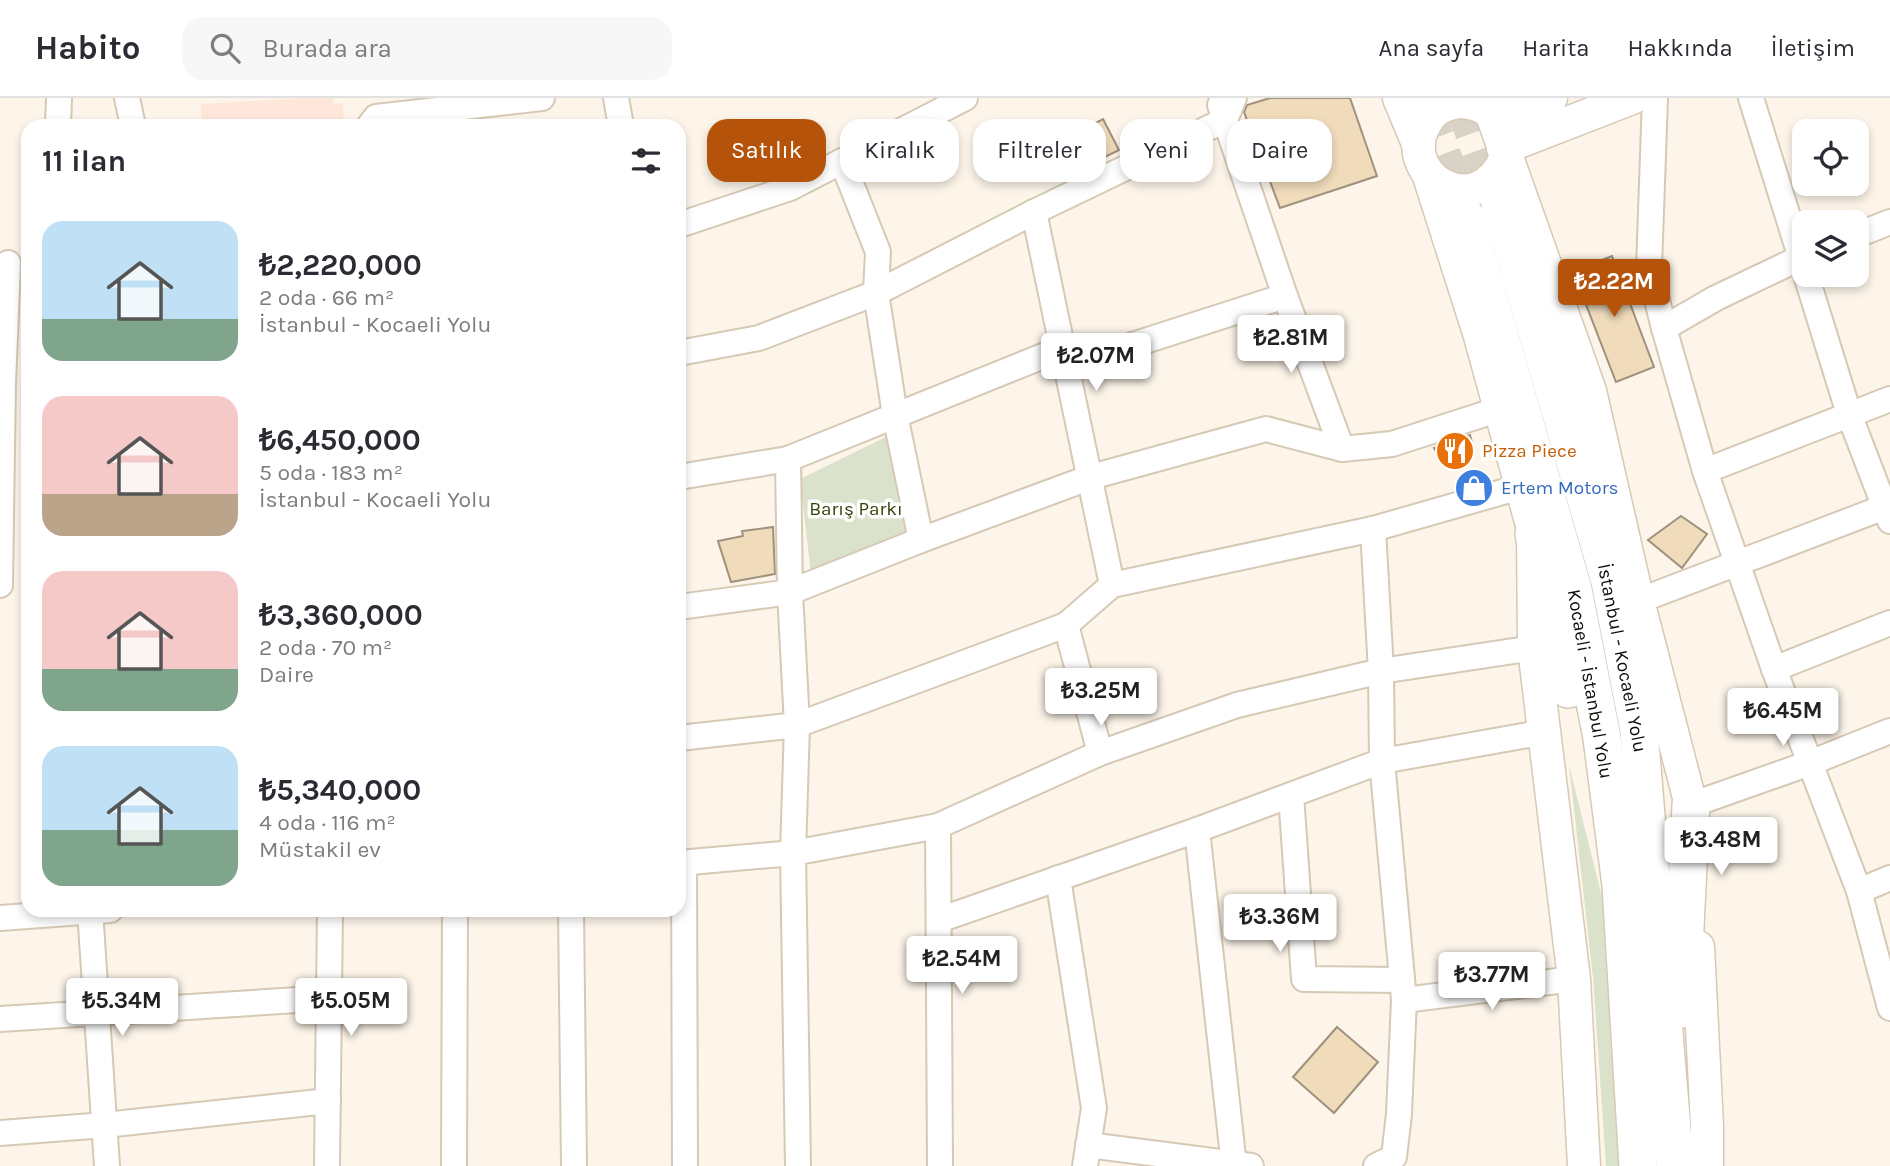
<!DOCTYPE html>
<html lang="tr">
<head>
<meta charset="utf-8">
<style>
  :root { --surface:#fff; --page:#f7f7f7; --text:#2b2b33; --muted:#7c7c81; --line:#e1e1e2; --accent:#b45309 }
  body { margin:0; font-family:Karla,sans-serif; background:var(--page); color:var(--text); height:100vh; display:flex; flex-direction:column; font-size:26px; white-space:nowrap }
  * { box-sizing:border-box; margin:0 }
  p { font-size:23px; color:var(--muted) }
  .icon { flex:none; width:38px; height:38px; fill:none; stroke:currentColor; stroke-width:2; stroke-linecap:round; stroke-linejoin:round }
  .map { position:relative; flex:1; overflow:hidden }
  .sheet { position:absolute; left:21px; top:21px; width:665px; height:798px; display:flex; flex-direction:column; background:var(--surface); border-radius:21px; box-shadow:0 4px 10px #0003 }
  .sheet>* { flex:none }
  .guide { position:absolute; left:707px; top:21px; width:665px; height:63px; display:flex; gap:14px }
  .controls { position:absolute; left:1792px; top:21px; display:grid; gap:14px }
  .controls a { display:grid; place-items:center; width:77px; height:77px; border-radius:14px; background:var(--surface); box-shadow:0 4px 10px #0003; font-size:35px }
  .price { position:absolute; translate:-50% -60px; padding:0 16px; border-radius:7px; background:#fff; color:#222; font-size:23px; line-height:46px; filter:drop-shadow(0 2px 4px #0008) }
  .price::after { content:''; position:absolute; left:50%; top:42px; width:21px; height:16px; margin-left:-10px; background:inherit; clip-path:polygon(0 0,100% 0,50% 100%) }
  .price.selected { background:var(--accent); color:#fff }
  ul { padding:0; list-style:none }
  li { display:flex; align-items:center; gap:21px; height:175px; padding:0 21px }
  li span { display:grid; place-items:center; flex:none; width:196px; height:140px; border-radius:21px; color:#555 }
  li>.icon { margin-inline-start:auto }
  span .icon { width:84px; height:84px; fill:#fffc; stroke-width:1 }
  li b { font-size:30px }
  h2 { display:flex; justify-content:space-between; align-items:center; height:84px; padding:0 21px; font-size:30px }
  .tag { padding:0 24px; border-radius:21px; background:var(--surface); box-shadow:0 4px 10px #0003; font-size:24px; line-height:63px }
  .tag.selected { background:var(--accent); color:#fff }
  header { display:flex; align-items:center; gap:42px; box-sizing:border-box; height:98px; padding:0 35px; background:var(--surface); border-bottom:2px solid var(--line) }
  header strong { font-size:33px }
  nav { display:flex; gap:38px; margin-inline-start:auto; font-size:24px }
  .search { width:490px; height:63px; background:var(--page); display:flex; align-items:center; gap:18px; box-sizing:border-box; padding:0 24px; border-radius:21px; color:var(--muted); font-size:26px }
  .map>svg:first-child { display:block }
  .education { fill:#fee7da }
  .green { fill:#dbe2cc }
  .building { fill:#f0dbbb; stroke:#9e917e; stroke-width:2 }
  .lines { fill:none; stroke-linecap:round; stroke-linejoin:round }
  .highway-tunnel { stroke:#d9d2c7; stroke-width:37; stroke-dasharray:37 18; stroke-linecap:butt }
  .minor-casing { stroke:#d6c9b5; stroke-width:28 }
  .major-casing { stroke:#d6c9b5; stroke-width:35 }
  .highway-casing { stroke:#d6c9b5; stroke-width:40 }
  .minor { stroke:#fff; stroke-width:24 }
  .major { stroke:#fff; stroke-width:32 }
  .highway { stroke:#fff; stroke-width:37 }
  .labels { text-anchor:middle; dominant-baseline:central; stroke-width:7; stroke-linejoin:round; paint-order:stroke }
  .food-label { font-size:19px; fill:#c56008; stroke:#fff; text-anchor:start }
  .shop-label { font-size:19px; fill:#366cbe; stroke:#fff; text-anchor:start }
  .park-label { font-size:19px; fill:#37430a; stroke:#fff }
  .street-label { font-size:19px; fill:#0f0b05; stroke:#fff }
</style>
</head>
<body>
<header>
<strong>Habito</strong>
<div class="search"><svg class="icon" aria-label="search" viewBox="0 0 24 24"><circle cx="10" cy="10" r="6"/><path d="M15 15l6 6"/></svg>Burada ara</div>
<nav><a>Ana sayfa</a><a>Harita</a><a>Hakkında</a><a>İletişim</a></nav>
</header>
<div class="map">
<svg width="1890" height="1068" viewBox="0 0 1890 1068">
  <rect width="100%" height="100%" fill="#fdf5e9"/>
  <path class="education" d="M 305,0 L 333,0 L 334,6 L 343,5 L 344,28 L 202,28 L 201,6 Z"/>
  <g class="green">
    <path d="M 894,335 L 914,445 L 812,485 L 800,381 Z"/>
    <path d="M 1569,667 L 1619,867 L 1629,1068 L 1606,1068 L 1593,879 Z"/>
  </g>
  <g class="building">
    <path d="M 1270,0 L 1350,0 L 1377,78 L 1280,110 L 1244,14 L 1247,7 Z"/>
    <path d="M 1103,21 L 1119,52 L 1101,61 L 1086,30 Z"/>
    <path d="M 1612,158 L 1654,269 L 1616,284 L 1573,173 Z"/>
    <path d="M 1470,337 L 1474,353 L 1442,364 L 1434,350 Z"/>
    <path d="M 1681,418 L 1707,436 L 1682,470 L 1648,442 Z"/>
    <path d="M 773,429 L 775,476 L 731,484 L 718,443 L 743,438 L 742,433 Z"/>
    <path d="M 1337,929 L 1378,964 L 1334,1015 L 1293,979 Z"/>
  </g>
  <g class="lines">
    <g class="highway-tunnel">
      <path d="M 1461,0 L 1500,107"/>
      <path d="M 1423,5 L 1465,118"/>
    </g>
    <defs>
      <g id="minor">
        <path d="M 127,0 L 133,28"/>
        <path d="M 616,0 L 621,28"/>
        <path d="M 1655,0 L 1649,170 L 1664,230 L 1705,373 L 1774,571 L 1859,793 L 1890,910"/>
        <path d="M 1751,0 L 1804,170"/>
        <path d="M 1220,7 L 1285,198 L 1342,351 L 1392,346 L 1500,311"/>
        <path d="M 58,28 L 59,0"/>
        <path d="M 369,28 L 376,19 L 542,0"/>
        <path d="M 842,63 L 878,154 L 876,195 L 895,317 L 921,442"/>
        <path d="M 1034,114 L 1112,487"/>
        <path d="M 679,127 L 790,90 L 965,0"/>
        <path d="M 1857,137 L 1890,124"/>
        <path d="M 1806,177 L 1849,316 L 1890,423"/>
        <path d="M 1664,230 L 1716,200 L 1804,158"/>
        <path d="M 679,255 L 759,240 L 876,195 L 1034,114 L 1225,22 L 1234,0"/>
        <path d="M 1067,268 L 1285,198"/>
        <path d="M 788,361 L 790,494 L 797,627 L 793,755 L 798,1068"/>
        <path d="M 1705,373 L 1890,301"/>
        <path d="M 679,379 L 788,361 L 1063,250"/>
        <path d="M 1373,431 L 1381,573 L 1382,663 L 1404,902 L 1399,1016 L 1394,1059 L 1376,1068"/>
        <path d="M 0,487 L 3,286 L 8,165"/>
        <path d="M 1638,503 L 1890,407"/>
        <path d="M 679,509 L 790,494 L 921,442 L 1091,379 L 1266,331 L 1342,351"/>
        <path d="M 1066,527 L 1100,655"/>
        <path d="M 1774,571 L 1890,525"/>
        <path d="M 679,640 L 797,627 L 1066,527 L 1112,487 L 1373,431 L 1520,389"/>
        <path d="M 1291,697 L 1304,881 L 1402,882"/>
        <path d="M 1691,707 L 1810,665 L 1890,633"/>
        <path d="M 938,728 L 940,1068"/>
        <path d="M 1197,732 L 1234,1068"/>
        <path d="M 679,765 L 793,755 L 938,728 L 1100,655 L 1237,607 L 1381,573 L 1534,550"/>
        <path d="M 684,765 L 685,1068"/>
        <path d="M 1058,780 L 1094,1010 L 1085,1068"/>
        <path d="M 1859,793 L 1890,780"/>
        <path d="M 90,812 L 107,1068"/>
        <path d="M 571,812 L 574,1068"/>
        <path d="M 0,820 L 110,812"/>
        <path d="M 939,822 L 1197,732 L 1382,663 L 1545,634"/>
        <path d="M 1404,902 L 1574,881"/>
        <path d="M 0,921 L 329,900"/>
        <path d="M 0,1035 L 105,1027 L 328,1003"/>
        <path d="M 1088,1047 L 1251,1068"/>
        <path d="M 327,1068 L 330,812"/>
        <path d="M 454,1068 L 455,812"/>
      </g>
      <g id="major">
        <path d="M 1399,0 L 1419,48"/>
        <path d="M 1486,0 L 1590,293 L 1638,503 L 1691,707 L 1692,731"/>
        <path d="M 1491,14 C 1475,4 1458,0 1440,10 C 1432,14 1427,22 1423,30 C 1399,78 1477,127 1506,59"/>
        <path d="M 1493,20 L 1551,0"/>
        <path d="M 1503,50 L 1632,0"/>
        <path d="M 1428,75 L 1480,238 L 1533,431 L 1534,550 L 1574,881 L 1584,1068"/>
        <path d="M 1698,849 L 1707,1028 L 1707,1068"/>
      </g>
      <g id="highway">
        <path d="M 1421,0 L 1423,5"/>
        <path d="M 1500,107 L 1610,483 L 1639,633 L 1675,1068"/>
        <path d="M 1465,118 L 1573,491 L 1602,640 L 1621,787 L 1638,1068"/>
        <path d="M 1534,436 L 1568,591"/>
        <path d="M 1681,911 L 1691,707"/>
      </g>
    </defs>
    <use href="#minor" class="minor-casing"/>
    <use href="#major" class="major-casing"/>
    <use href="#highway" class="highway-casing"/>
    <use href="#minor" class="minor"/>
    <use href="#major" class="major"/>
    <use href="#highway" class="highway"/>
  </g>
  <defs>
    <symbol id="restaurant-disc" viewBox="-11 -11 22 22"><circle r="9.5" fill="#e8710a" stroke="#fff"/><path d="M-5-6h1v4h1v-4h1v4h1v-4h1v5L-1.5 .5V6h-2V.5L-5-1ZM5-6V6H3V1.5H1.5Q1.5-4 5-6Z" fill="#fff"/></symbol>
    <symbol id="shop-disc" viewBox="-11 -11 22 22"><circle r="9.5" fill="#3f7fe0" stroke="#fff"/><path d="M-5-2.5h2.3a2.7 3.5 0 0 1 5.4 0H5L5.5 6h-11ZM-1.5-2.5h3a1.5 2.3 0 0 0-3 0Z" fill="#fff"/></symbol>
  </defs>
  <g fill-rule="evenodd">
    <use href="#restaurant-disc" x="1433" y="331" width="44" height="44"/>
    <use href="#shop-disc" x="1452" y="368" width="44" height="44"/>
  </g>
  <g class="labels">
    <g class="food-label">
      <text x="1482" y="353">Pizza Piece</text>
    </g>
    <g class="shop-label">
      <text x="1501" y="390">Ertem Motors</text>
    </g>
    <g class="park-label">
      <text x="856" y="411">Barış Parkı</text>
    </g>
    <g class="street-label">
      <text transform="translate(1622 560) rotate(79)">İstanbul - Kocaeli Yolu</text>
      <text transform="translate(1590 586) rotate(80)">Kocaeli - İstanbul Yolu</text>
    </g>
  </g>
</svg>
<div class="controls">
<a><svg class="icon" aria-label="locate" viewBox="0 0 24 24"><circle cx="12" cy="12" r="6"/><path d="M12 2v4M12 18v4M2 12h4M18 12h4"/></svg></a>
<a><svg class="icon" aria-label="layers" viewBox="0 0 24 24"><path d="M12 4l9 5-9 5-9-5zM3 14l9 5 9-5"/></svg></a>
</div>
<b class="price selected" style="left:1614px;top:221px">₺2.22M</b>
<b class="price" style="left:1291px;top:277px">₺2.81M</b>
<b class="price" style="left:1096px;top:295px">₺2.07M</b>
<b class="price" style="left:1101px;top:630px">₺3.25M</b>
<b class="price" style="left:1783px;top:650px">₺6.45M</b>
<b class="price" style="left:1721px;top:779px">₺3.48M</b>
<b class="price" style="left:1280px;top:856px">₺3.36M</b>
<b class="price" style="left:962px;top:898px">₺2.54M</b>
<b class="price" style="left:1492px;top:914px">₺3.77M</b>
<b class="price" style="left:122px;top:940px">₺5.34M</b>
<b class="price" style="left:351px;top:940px">₺5.05M</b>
<div class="guide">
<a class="tag selected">Satılık</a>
<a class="tag">Kiralık</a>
<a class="tag">Filtreler</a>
<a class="tag">Yeni</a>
<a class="tag">Daire</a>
</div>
<section class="sheet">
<h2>11 ilan<svg class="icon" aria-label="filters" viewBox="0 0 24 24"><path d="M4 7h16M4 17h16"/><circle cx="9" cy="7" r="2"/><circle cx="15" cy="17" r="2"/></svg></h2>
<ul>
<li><span style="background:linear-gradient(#bfe0f5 70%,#7fa58c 0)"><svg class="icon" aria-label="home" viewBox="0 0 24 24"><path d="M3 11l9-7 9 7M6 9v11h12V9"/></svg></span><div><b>₺2,220,000</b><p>2 oda · 66 m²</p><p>İstanbul - Kocaeli Yolu</p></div></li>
<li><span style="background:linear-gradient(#f6c9c9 70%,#b9a48a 0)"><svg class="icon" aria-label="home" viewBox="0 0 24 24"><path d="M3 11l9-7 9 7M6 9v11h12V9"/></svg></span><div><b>₺6,450,000</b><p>5 oda · 183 m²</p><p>İstanbul - Kocaeli Yolu</p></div></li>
<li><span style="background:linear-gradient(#f6c9c9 70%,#7fa58c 0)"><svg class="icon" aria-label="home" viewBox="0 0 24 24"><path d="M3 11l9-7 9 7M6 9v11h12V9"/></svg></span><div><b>₺3,360,000</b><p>2 oda · 70 m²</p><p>Daire</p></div></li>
<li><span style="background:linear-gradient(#bfe0f5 60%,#7fa58c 0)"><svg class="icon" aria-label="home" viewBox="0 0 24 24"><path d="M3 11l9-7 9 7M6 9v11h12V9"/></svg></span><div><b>₺5,340,000</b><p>4 oda · 116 m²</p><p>Müstakil ev</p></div></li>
</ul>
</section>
</div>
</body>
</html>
